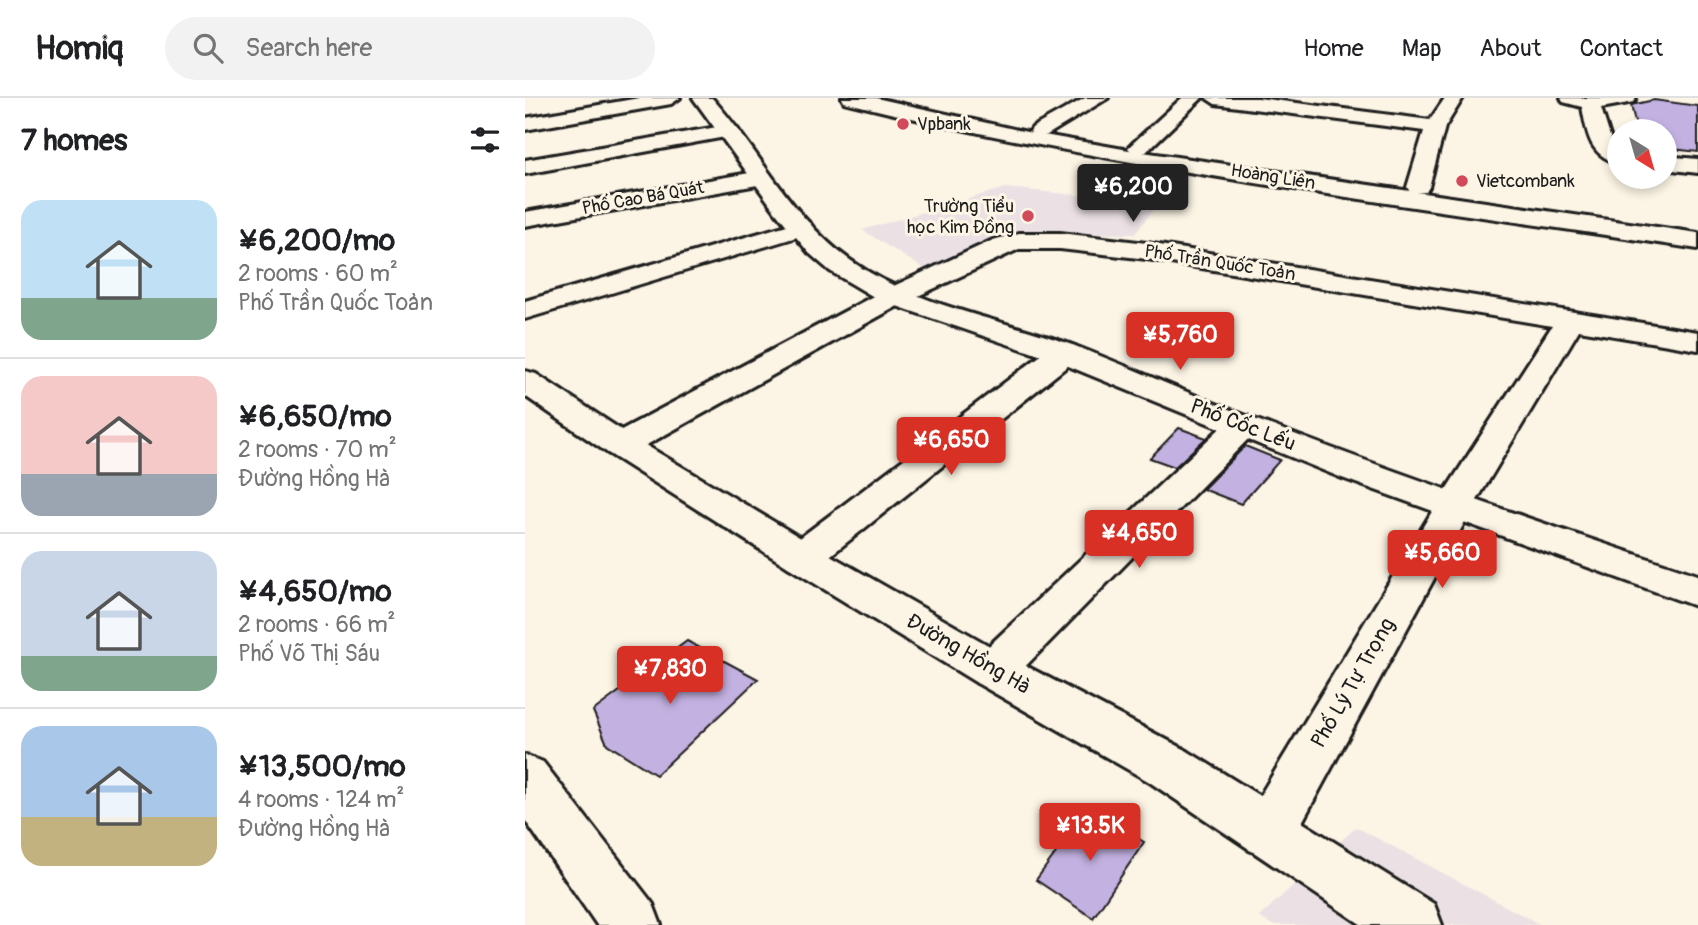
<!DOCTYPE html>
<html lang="en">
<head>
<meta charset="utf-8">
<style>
  :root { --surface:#fff; --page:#f2f2f2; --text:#202124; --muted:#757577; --line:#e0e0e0; --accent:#d93025 }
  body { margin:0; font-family:Pangolin,sans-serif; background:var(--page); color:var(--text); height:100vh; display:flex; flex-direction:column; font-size:26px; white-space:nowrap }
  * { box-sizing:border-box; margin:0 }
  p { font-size:23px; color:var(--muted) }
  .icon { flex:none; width:38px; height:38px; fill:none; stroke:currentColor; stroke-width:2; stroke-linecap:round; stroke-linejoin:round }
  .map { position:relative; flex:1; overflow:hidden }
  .panel { display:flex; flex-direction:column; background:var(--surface); width:525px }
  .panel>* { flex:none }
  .needle { width:46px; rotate:143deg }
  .controls { position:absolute; left:1082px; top:21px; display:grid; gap:14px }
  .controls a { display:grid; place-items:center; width:70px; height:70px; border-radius:50%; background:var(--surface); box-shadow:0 4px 10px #0003; font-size:35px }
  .price { position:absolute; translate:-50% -60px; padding:0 16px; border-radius:7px; background:var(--accent); color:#fff; font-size:23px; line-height:46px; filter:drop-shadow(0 2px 4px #0008) }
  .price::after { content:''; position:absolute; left:50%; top:42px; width:21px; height:16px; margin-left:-10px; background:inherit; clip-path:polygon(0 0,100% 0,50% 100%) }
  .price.current { background:#222; color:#fff }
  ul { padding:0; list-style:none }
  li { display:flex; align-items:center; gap:21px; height:175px; padding:0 21px }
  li+li { border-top:2px solid var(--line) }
  li span { display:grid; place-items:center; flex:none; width:196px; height:140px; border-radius:21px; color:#555 }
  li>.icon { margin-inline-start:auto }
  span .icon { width:84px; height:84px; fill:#fffc; stroke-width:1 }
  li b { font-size:30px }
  h2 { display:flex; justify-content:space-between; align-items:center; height:84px; padding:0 21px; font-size:30px }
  header { display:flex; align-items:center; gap:42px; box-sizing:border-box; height:98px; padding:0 35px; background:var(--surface); border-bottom:2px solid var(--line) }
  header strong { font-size:33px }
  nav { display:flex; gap:38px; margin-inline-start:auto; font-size:24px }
  .search { width:490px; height:63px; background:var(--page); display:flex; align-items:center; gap:18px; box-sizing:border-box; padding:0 24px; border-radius:38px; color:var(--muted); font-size:26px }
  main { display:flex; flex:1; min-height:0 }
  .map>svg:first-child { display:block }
  .built { fill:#ebe1e4 }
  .building { fill:#c3b1e1; stroke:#1c1c1c; stroke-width:2 }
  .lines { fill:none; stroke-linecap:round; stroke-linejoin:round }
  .street-casing { stroke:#1c1c1c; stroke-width:6 }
  .secondary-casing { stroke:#1c1c1c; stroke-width:6 }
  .primary-casing { stroke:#1c1c1c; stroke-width:6 }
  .street { fill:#fcf5e5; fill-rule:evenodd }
  .secondary { fill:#fcf5e5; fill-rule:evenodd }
  .primary { fill:#fcf5e5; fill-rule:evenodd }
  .poi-dot { fill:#d1495b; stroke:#fcf5e5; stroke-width:2.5 }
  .labels { text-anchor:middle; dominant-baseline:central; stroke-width:6; stroke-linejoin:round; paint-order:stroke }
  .far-poi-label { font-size:18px; fill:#1c1c1c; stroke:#fcf5e5; text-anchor:start }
  .far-street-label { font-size:18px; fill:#1c1c1c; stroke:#fcf5e5 }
  .street-label { font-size:21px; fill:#1c1c1c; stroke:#fcf5e5 }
</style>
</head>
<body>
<header>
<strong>Homiq</strong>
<div class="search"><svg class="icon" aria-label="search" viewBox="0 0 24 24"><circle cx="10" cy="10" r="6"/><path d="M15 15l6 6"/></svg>Search here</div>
<nav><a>Home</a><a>Map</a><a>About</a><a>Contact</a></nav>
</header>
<main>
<section class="panel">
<h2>7 homes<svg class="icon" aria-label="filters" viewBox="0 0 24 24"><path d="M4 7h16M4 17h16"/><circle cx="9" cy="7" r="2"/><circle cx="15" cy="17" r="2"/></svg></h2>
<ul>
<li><span style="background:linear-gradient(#bfe0f5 70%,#7fa58c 0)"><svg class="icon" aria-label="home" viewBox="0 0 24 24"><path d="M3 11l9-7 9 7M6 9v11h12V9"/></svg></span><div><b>¥6,200/mo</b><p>2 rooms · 60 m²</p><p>Phố Trần Quốc Toản</p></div></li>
<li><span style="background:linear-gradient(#f6c9c9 70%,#9aa5b1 0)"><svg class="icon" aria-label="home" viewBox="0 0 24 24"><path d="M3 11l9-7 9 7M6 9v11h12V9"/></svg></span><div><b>¥6,650/mo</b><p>2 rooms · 70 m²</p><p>Đường Hồng Hà</p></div></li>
<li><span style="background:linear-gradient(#c9d6e8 75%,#7fa58c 0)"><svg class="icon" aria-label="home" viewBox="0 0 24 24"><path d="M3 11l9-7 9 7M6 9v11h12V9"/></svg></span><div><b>¥4,650/mo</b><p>2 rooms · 66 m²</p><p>Phố Võ Thị Sáu</p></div></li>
<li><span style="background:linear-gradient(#a9c7e8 65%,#c2b280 0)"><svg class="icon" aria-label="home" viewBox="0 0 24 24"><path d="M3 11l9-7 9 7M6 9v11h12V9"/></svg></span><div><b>¥13,500/mo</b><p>4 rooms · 124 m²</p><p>Đường Hồng Hà</p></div></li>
</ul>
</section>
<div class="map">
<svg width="1173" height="827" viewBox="0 0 1173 827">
  <rect width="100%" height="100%" fill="#fcf5e5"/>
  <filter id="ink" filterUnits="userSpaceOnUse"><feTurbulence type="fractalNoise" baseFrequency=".0143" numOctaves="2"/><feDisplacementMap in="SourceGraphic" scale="14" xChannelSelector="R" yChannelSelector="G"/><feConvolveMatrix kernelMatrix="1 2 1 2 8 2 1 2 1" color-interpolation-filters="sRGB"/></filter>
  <g filter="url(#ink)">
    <g class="built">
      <path d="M 480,90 L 633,105 L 610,136 L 501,135 L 401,172 L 337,132 Z"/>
      <path d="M 831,729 L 1016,827 L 747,827 L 734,819 Z"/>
    </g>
    <g class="building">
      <path d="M 1129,2 L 1173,8 L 1173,54 L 1139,50 L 1139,33 L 1112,33 L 1106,7 Z"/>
      <path d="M 654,330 L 681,340 L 650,369 L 625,360 Z"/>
      <path d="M 720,348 L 755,362 L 716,406 L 678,391 Z"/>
      <path d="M 162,543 L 233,581 L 131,677 L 82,646 L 68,613 Z"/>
      <path d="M 563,711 L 619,744 L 568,820 L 511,782 Z"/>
    </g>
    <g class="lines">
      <defs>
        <g id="street">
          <path d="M 114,0 L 155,0 L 146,6 L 0,32 L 0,20 Z"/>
          <path d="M 560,0 L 583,0 L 522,37 L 508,37 L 505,33 L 508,29 Z"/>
          <path d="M 657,0 L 677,0 L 621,54 L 607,54 L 603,50 L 607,46 Z"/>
          <path d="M 681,0 L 733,0 L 905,22 L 920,0 L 938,0 L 920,29 L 904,89 L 901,94 L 885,94 L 882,89 L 899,33 L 690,6 Z"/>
          <path d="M 1036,0 L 1111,0 L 1109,4 L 1076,10 L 1088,48 L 1094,51 L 1094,65 C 1064,58 1062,35 1057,9 L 1038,4 Z"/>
          <path d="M 204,27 L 211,29 L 214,33 L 211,37 L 0,76 L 0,62 Z"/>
          <path d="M 1139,58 L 1173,61 L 1173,75 L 1139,71 Z"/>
          <path d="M 236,73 L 244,75 L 247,80 L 244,85 L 0,128 L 0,114 Z"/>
          <path d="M 276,123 L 285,125 L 288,130 L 285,135 L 0,221 L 0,203 Z"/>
          <path d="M 494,135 L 535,135 L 622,145 L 1173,234 L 1173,252 L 1054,232 L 949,407 L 762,752 L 743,759 L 724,752 L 716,734 L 724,716 L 911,407 L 1027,228 L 622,161 L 535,151 L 494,151 L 380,204 L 107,355 L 95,358 L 83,355 L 77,347 L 83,339 L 360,192 L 468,142 Z"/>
          <path d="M 539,246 L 550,248 L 554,255 L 550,262 L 291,469 L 277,473 L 263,469 L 257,459 L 263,449 L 528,248 Z"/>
          <path d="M 717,318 L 729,321 L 734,328 L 729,335 L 484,585 L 468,590 L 452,585 L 445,572 L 452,559 L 705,321 Z"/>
        </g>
        <g id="secondary">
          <path d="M 168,0 L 187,0 C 234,52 267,121 325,162 C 391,209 476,220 550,248 C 610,271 668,298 727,320 C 874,377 1024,428 1173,477 L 1173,509 L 817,380 L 526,261 L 354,202 L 305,173 L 284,155 L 250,113 Z"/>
          <path d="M 0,273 L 11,276 L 107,339 L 291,449 L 484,559 L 659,651 L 909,806 L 917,827 L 837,827 L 623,683 L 452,585 L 263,469 L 83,355 L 0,298 Z"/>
          <path d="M 0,657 L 18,664 L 128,806 L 136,827 L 72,827 L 0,722 Z"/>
        </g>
        <path id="primary" d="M 317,0 L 351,0 L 502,34 L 604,52 L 1173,135 L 1173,151 C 888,107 600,74 319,4 Z"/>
      </defs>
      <use href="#street" class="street-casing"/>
      <use href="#secondary" class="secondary-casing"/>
      <use href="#primary" class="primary-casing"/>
      <use href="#street" class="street"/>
      <use href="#secondary" class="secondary"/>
      <use href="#primary" class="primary"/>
    </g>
  </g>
  <g class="poi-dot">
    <circle cx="378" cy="26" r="7"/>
    <circle cx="937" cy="83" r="7"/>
    <circle cx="503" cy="118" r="7"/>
  </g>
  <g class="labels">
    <g class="far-poi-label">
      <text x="392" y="26">Vpbank</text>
      <text x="951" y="83">Vietcombank</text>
      <text x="489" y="108" text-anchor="end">Trường Tiểu<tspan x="489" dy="21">học Kim Đồng</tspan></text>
    </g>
    <g class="far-street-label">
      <text transform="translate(748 79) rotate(9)">Hoàng Liên</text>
      <text transform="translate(118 100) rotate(-10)">Phố Cao Bá Quát</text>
      <text transform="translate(695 165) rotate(9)">Phố Trần Quốc Toản</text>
    </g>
    <g class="street-label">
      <text transform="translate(718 327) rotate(21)">Phố Cốc Lếu</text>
      <text transform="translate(443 556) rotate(30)">Đường Hồng Hà</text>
      <text transform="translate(828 585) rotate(-60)">Phố Lý Tự Trọng</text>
    </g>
  </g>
</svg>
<div class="controls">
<a><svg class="needle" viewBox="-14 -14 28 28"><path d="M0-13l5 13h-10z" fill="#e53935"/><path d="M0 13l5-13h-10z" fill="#757577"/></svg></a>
</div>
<b class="price current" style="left:608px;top:126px">¥6,200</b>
<b class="price" style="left:655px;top:274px">¥5,760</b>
<b class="price" style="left:426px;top:379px">¥6,650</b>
<b class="price" style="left:614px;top:472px">¥4,650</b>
<b class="price" style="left:917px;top:492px">¥5,660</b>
<b class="price" style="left:145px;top:608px">¥7,830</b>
<b class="price" style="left:565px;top:765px">¥13.5K</b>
</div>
</main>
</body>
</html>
